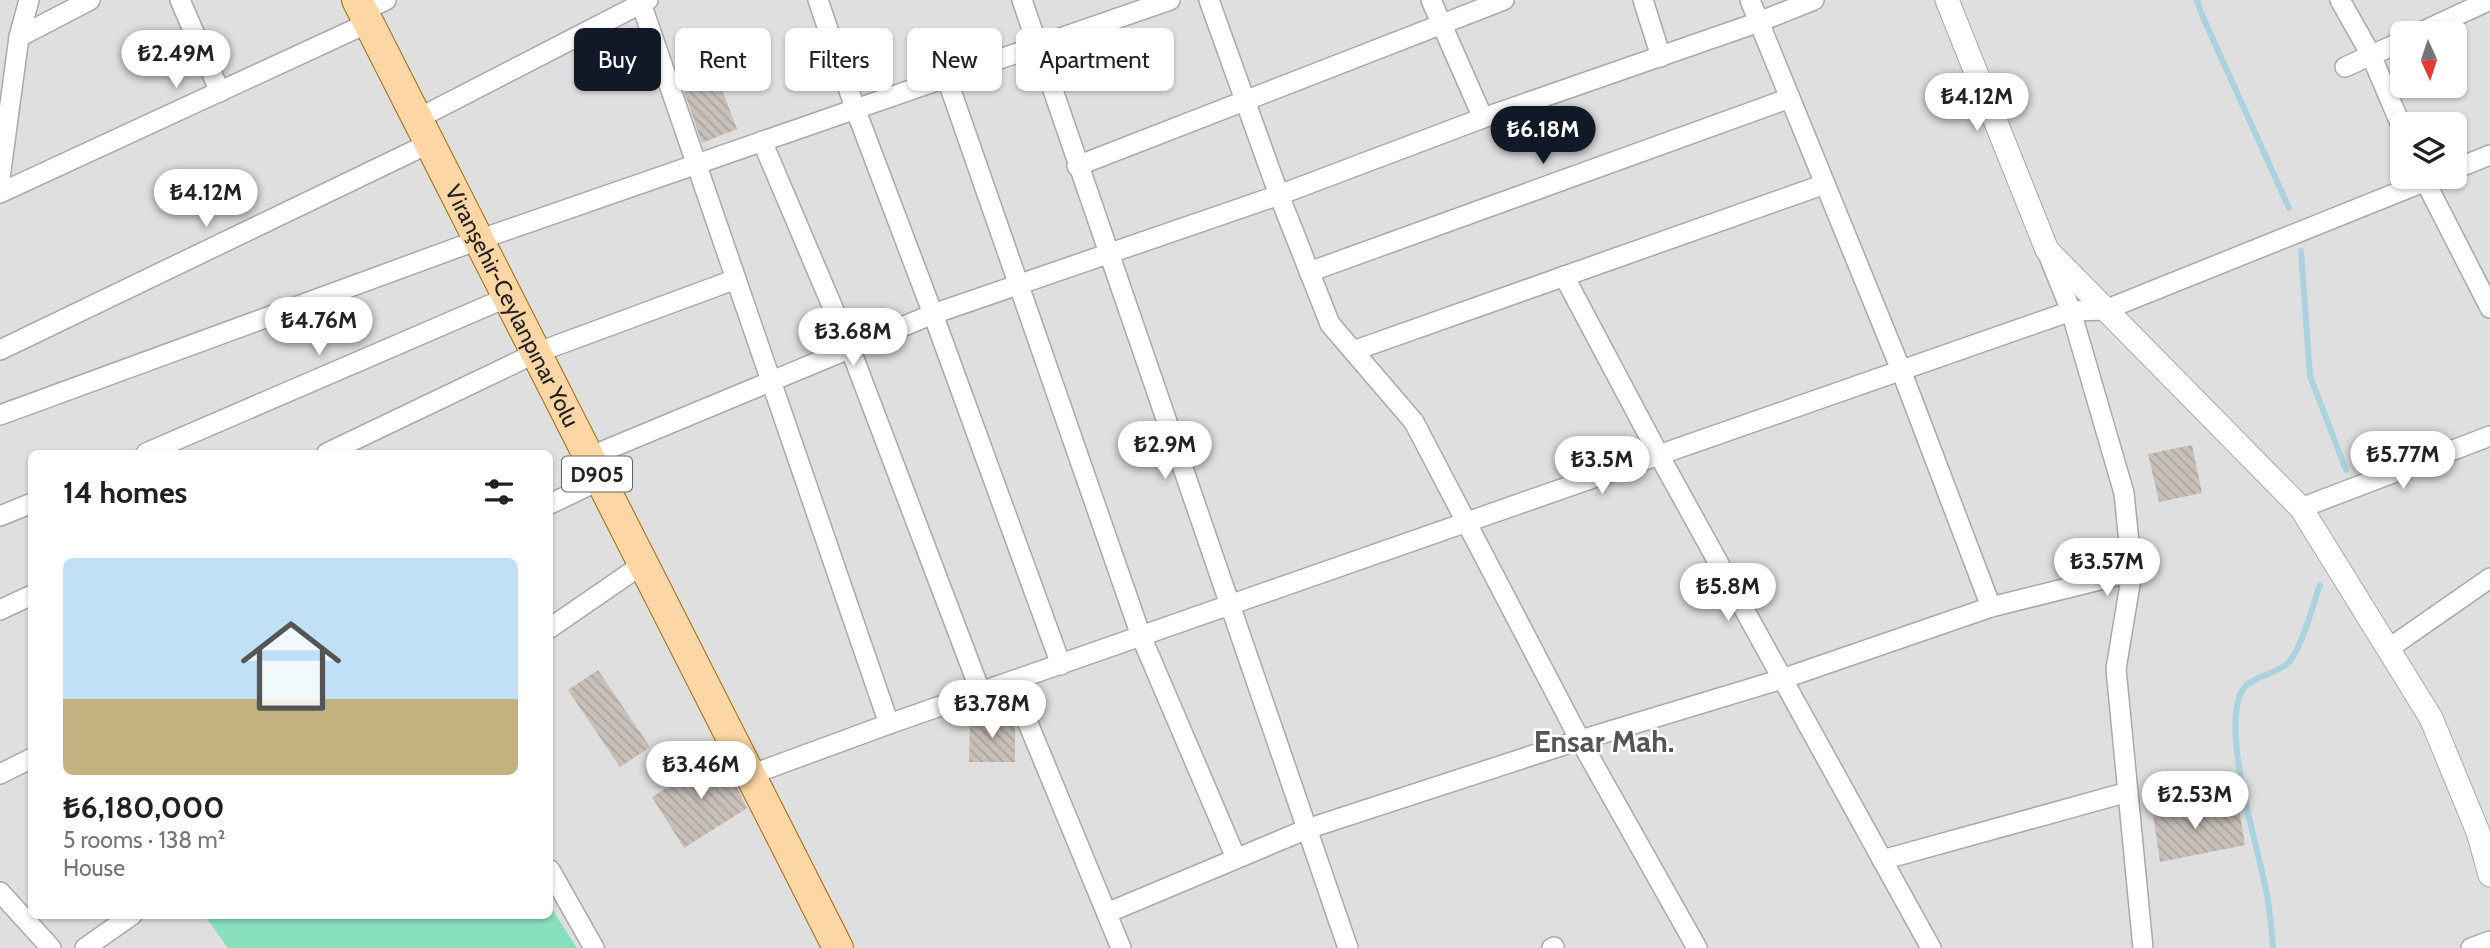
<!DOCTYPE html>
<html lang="en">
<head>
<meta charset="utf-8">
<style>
  :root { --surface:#fff; --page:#f6f6f6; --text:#202124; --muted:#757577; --accent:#111827 }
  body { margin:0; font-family:Cabin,sans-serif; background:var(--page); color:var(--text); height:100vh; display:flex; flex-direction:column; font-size:26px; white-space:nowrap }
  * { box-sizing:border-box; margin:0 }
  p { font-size:23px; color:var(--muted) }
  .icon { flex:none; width:38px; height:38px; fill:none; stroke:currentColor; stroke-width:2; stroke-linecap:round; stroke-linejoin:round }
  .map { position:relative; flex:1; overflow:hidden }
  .side { position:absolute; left:28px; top:450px; width:525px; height:469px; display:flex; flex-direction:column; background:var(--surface); border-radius:10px; box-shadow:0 2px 5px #0004 }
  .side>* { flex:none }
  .top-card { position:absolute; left:574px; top:28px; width:665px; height:63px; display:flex; gap:14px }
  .needle { width:46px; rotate:177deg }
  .fabs { position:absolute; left:2390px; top:21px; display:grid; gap:14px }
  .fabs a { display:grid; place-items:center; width:77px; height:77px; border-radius:10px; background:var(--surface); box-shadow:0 2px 5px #0004; font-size:35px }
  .price { position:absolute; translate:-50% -60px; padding:0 16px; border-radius:24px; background:#fff; color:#222; font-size:23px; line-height:46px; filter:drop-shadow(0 2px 4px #0008) }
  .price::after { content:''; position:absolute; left:50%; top:42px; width:21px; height:16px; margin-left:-10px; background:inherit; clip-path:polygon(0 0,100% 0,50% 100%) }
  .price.active { background:var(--accent); color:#fff }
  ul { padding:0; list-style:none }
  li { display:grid; align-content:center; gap:14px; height:371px; padding:0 35px }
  li span { display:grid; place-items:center; height:217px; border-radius:10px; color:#555 }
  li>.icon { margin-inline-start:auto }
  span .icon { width:126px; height:126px; fill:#fffc; stroke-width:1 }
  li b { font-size:30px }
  h2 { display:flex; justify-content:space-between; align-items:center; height:84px; padding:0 35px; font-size:30px }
  .tag { padding:0 24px; border-radius:10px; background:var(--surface); box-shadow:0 2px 5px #0004; font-size:24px; line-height:63px }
  .tag.active { background:var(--accent); color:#fff }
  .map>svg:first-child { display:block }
  .residential { fill:#e0dfdf; fill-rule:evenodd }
  .pitch { fill:#88e0be }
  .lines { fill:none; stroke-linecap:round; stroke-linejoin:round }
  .stream { stroke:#aad3df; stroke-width:6 }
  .building { fill:url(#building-back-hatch) }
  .minor-casing { stroke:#a9a9a9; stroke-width:22 }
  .tertiary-casing { stroke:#a9a9a9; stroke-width:25 }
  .primary-casing { stroke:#a06b00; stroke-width:32 }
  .minor { stroke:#fff; stroke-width:19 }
  .tertiary { stroke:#fff; stroke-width:23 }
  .primary { stroke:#fcd6a4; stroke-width:30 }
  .labels { text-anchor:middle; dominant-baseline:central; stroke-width:5; stroke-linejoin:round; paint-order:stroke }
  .shield { fill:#fff; stroke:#646464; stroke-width:2 }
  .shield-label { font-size:21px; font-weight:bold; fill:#222 }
  .street-label { font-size:23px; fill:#222; stroke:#fff }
  .district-label { font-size:30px; font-weight:bold; fill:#555; stroke:#fff }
</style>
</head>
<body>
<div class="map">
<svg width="2490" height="948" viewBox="0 0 2490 948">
  <defs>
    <pattern id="building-back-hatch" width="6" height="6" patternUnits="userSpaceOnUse" patternTransform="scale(1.75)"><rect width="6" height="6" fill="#c7bfb8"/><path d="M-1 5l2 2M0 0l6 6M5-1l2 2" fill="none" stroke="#aba49e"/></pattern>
  </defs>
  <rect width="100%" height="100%" fill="#f2efe9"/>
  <path class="residential" d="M 0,0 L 2490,0 L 2490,948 L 0,948 ZM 2403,33 L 2455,33 L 2455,86 L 2403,86 ZM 2403,124 L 2455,124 L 2455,177 L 2403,177 ZM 32,453 L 550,453 L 550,915 L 32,915 Z"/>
  <path class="pitch" d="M 550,906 L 577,948 L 228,948 L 204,915 L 550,915 Z"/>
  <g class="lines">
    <g class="stream">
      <path d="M 2197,0 L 2202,15 L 2289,208"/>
      <path d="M 2301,251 L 2310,376 L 2346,470"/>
      <path d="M 2273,948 C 2272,931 2270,912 2267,895 C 2258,846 2223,739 2240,695 C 2247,676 2273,676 2287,664 C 2301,652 2313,604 2320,585"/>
    </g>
  </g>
  <g class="building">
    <path d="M 711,61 L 737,129 L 702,143 L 678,74 Z"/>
    <path d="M 2192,445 L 2202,493 L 2159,502 L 2148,454 Z"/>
    <path d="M 598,670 L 650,747 L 620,767 L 568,690 Z"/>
    <path d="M 970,717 L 1012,717 L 1015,723 L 1015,762 L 969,762 Z"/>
    <path d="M 720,754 L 747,808 L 684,848 L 652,797 Z"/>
    <path d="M 2195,801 L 2198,815 L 2239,808 L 2245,845 L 2160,862 L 2152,807 Z"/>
  </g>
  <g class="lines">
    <defs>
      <g id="minor">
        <path d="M 180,0 L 220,92"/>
        <path d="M 640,0 L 889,724"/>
        <path d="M 818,0 L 855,108 L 933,314 L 1061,665"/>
        <path d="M 1022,0 L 1348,948"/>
        <path d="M 1209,0 L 1279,195 L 1330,324 L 1414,422 L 1580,740 L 1697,948"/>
        <path d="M 1431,0 L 1483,118"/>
        <path d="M 1643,0 L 1661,57"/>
        <path d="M 1750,0 L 1901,370 L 1991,607"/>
        <path d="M 2340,0 L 2371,55 L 2403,130"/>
        <path d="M 363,11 L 386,0"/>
        <path d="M 2419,33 L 2490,0"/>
        <path d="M 19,37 L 90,0"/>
        <path d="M 2345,67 L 2403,41"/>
        <path d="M 946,76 L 1141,636 L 1236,858"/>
        <path d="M 417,119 L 648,0"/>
        <path d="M 762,141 L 850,348 L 981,693"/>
        <path d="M 1077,166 L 1504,0"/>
        <path d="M 2455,169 L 2490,155"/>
        <path d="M 2423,177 L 2490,308"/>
        <path d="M 0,178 L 19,37 L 29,0"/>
        <path d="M 0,193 L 368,23"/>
        <path d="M 2048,254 L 2071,311 L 2124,493 L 2132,572 L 2116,669 L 2143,948"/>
        <path d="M 1309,272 L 1790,98"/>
        <path d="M 1564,276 L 1659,455 L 1931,948"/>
        <path d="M 0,350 L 430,143"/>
        <path d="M 1353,351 L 1825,184"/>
        <path d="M 0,415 L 478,240 L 1170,0"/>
        <path d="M 146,453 L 508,297"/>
        <path d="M 327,453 L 536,353 L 736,279"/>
        <path d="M 589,457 L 933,314 L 1279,195 L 1483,118 L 1759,22 L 1814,0"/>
        <path d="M 550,504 L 600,480"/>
        <path d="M 2301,508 L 2490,436"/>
        <path d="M 0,516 L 32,503"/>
        <path d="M 0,610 L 32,595"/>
        <path d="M 550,628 L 643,564"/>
        <path d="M 2388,649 L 2490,578"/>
        <path d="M 1011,682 L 1121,948"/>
        <path d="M 0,774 L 32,758"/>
        <path d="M 750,775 L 889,724 L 2071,311 L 2105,310 L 2436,177"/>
        <path d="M 1882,860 L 2128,792"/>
        <path d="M 550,870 L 594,948"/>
        <path d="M 0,892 L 51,948"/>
        <path d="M 1107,913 L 1307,829 L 1564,745 L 1782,679 L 1991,607 L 2132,572"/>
        <path d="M 85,948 L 132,915"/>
        <path d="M 1552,948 L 1554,947"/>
        <path d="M 2471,948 L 2490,941"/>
      </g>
      <path id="tertiary" d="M 1947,0 L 2047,250 L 2301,508 L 2431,718 L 2478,832 L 2490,875"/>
      <g id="primary">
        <path id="s1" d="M 357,0 L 838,948"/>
      </g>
    </defs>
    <use href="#minor" class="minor-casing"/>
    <use href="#tertiary" class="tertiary-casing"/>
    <use href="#primary" class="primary-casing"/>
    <use href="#minor" class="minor"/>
    <use href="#tertiary" class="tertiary"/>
    <use href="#primary" class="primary"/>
  </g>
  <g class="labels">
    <rect class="shield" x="562" y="456.5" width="70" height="35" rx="5"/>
    <g class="shield-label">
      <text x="597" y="474">D905</text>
    </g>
    <g class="street-label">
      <text stroke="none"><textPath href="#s1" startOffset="343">Viranşehir-Ceylanpınar Yolu</textPath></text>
    </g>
    <g class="district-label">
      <text x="1604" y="741">Ensar Mah.</text>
    </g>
  </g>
</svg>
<div class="fabs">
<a><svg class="needle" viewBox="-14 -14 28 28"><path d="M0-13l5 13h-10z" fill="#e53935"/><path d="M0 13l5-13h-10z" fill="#757577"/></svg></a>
<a><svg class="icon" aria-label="layers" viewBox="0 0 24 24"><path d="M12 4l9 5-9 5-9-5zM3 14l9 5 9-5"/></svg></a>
</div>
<b class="price" style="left:176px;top:90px">₺2.49M</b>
<b class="price" style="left:1977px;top:133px">₺4.12M</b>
<b class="price active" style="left:1543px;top:166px">₺6.18M</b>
<b class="price" style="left:206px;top:229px">₺4.12M</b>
<b class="price" style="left:319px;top:357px">₺4.76M</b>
<b class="price" style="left:853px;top:368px">₺3.68M</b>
<b class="price" style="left:1165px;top:481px">₺2.9M</b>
<b class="price" style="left:2403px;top:491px">₺5.77M</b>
<b class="price" style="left:1602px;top:496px">₺3.5M</b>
<b class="price" style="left:2107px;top:598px">₺3.57M</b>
<b class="price" style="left:1728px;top:623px">₺5.8M</b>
<b class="price" style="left:992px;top:740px">₺3.78M</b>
<b class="price" style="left:701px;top:801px">₺3.46M</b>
<b class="price" style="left:2195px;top:831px">₺2.53M</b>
<div class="top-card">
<a class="tag active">Buy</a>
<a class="tag">Rent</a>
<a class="tag">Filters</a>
<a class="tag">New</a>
<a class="tag">Apartment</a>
</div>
<section class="side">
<h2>14 homes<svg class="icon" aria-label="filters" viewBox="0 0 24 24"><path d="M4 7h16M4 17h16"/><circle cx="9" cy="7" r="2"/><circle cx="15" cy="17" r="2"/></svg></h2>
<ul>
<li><span style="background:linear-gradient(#bfe0f5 65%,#c2b280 0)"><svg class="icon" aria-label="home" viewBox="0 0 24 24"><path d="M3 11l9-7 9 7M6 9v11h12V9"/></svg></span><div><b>₺6,180,000</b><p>5 rooms · 138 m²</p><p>House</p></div></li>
</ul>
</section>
</div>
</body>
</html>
